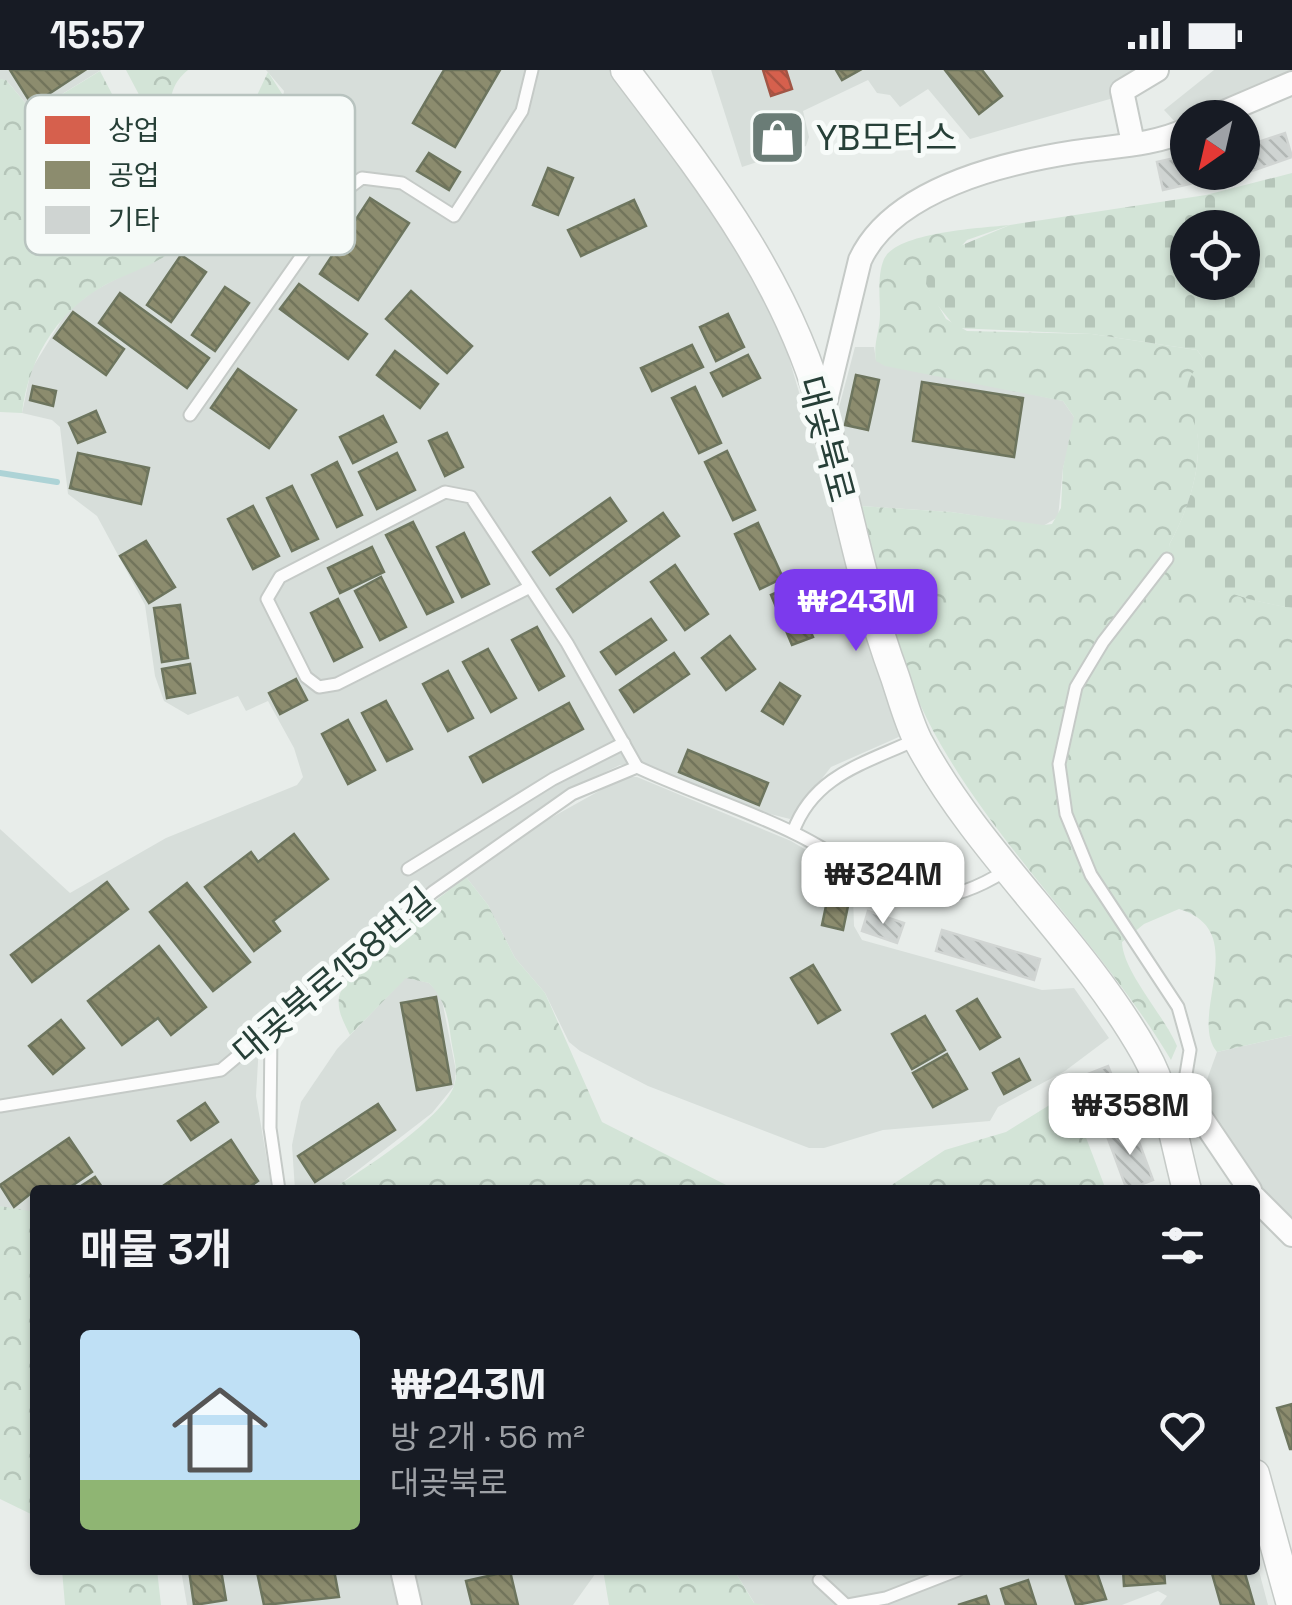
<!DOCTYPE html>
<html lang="ko">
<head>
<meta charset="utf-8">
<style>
  :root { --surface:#171b24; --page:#242831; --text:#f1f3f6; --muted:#9ea1a6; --accent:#7c3aed }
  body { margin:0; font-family:"Space Grotesk","Noto Sans KR",sans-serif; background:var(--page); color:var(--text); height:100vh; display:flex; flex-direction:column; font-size:38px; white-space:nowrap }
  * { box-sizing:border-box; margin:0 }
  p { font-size:32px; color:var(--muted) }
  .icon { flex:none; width:55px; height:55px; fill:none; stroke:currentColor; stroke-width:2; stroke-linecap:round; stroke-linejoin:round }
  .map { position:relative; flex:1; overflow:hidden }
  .details { position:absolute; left:30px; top:1115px; width:1230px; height:390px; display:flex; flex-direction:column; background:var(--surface); border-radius:10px; box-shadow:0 2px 8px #0004 }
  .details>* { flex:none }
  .needle { width:65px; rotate:214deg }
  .buttons { position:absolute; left:1170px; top:30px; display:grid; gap:20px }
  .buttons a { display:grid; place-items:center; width:90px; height:90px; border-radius:50%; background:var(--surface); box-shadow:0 2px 8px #0004; font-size:50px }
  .price { position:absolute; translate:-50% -85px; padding:0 22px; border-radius:20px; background:#fff; color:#222; font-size:32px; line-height:65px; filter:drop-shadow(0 2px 5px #0008) }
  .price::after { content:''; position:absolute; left:50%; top:60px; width:30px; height:22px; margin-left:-15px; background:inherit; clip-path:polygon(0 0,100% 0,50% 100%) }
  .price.on { background:var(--accent); color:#fff }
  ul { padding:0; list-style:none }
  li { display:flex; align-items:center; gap:30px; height:250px; padding:0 50px }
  li span { display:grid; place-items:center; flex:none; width:280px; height:200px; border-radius:10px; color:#555 }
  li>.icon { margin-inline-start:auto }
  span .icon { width:120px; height:120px; fill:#fffc; stroke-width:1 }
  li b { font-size:42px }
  h2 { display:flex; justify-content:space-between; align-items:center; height:120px; padding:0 50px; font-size:42px }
  .status { display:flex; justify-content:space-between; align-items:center; height:70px; padding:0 50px; background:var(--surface); direction:ltr }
  .status svg { height:28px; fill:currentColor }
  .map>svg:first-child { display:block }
  .built { fill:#d7deda }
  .forest { fill:url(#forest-crowns) }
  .cemetery { fill:url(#cemetery-stones); fill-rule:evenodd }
  .shops { fill:url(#shops-back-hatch); stroke:#a15646; stroke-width:2.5 }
  .industry { fill:url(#industry-back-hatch); stroke:#6d755e; stroke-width:2.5 }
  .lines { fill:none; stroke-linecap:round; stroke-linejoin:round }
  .stream { stroke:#add3d6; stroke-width:6 }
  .building { fill:url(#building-back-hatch); stroke:#d1d5d3; stroke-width:2.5 }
  .service-casing { stroke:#c5cac7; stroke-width:15 }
  .minor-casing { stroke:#c5cac7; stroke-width:26 }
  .tertiary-casing { stroke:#c5cac7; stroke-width:31 }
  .service { stroke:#fcfcfc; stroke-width:11 }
  .minor { stroke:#fcfcfc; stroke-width:22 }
  .tertiary { stroke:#fcfcfc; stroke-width:28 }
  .labels { text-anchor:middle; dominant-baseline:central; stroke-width:10; stroke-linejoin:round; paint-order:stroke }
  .poi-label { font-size:35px; fill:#263f37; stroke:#f7fbf9; text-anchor:start }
  .street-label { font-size:35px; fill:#263f37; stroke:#f7fbf9 }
  .key { fill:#f7fbf9; stroke:#b8c3bf; stroke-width:2.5 }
  .key-label { font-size:28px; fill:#263f37 }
</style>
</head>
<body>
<div class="status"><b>15:57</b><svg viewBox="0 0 49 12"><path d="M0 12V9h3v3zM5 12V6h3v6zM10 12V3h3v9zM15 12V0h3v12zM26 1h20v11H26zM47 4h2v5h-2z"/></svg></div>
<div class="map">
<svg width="1292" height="1535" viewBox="0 0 1292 1535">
  <defs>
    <pattern id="forest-crowns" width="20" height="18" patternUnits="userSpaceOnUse" patternTransform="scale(2.5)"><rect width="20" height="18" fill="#d3e4d7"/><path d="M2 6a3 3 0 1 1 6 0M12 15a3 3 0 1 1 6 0" fill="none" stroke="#b5c5b9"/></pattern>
    <pattern id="cemetery-stones" width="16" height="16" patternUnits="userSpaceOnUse" patternTransform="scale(2.5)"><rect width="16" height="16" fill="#d3e4d7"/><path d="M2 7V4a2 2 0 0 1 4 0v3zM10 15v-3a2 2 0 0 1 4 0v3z" fill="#b5c5b9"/></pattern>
    <pattern id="shops-back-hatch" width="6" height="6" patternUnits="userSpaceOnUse" patternTransform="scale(2.5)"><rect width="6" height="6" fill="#d6604d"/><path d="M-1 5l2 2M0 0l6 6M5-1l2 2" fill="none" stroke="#ad5141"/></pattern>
    <pattern id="industry-back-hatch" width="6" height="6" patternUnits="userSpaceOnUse" patternTransform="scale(2.5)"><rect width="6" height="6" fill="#8c8c6e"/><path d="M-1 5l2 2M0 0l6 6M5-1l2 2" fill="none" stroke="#72745b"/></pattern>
    <pattern id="building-back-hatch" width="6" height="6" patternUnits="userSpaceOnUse" patternTransform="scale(2.5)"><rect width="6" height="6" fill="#cfd4d2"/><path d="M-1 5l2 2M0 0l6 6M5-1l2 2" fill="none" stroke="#b2b7b5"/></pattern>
  </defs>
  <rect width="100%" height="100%" fill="#e8edea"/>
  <g class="built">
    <path d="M 0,0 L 101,0 L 33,42 L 7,11 L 0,9 Z"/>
    <path d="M 266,0 L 612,0 L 737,171 L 780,258 L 901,666 L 831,697 L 790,749 L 754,740 L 643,693 L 620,695 L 568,720 L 429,817 L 260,957 L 256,1026 L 272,1120 L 35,1120 L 35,1142 L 10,1141 L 0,1136 L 0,759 L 70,823 L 166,768 L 297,715 L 303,707 L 294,678 L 268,631 L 246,641 L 238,626 L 188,645 L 164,631 L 155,606 L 145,535 L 97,446 L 68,424 L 60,357 L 52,350 L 22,343 L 31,300 L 66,243 L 92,222 L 179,175 L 206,146 L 241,81 L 281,40 L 284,21 Z"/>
    <path d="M 711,0 L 1148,0 L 1117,27 L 970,69 L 928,19 L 900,37 L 890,25 L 877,23 L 868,10 L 803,41 L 809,67 L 806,76 L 742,97 Z"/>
    <path d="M 1214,0 L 1290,0 L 1178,55 L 1164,40 Z"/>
    <path d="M 855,277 L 874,277 L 876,290 L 1063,331 L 1074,347 L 1074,358 L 1063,398 L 1058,447 L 1043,456 L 951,442 L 860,436 L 837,345 Z"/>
    <path d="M 624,707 L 637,707 L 791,771 L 860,812 L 853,825 L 854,856 L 862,870 L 1042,920 L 1074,918 L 1109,968 L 1065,1001 L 998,1037 L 990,1051 L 883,1060 L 824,1078 L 809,1078 L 648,1016 L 580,981 L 569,972 L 545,923 L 515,888 L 488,835 L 466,807 L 540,754 Z"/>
    <path d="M 406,907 L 429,913 L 441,925 L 456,1001 L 454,1016 L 432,1043 L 340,1114 L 330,1120 L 295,1120 L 292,1075 L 301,1032 L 337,979 Z"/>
    <path d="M 1292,965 L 1292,1159 L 1275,1143 L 1201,1026 L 1217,982 Z"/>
    <path d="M 1255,1486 L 1268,1535 L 1160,1535 L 1167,1526 L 1158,1521 L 1122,1535 L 765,1535 L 755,1534 L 734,1500 L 1255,1500 Z"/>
    <path d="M 181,1500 L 598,1500 L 573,1535 L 187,1535 Z"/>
  </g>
  <g class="forest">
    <path d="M 126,0 L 188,0 C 161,22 174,46 170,75 C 169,89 159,98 160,113 L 173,124 L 190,120 L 253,34 L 268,2 L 286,30 C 274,50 253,63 240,82 C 218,112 211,146 182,173 C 162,192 139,199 115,210 C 61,235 29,285 22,343 L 0,342 L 0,9 L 6,10 L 33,42 L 100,1 L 112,24 L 79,44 L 92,62 L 124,63 L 131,89 L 142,92 L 149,84 L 143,58 L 146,38 Z"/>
    <path d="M 1010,155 L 967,170 L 926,214 L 946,249 L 967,261 L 1092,264 L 1197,280 L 1203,288 C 1179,335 1195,324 1198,369 C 1200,405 1186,445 1169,475 C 1191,515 1248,531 1292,538 L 1292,965 L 1217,982 C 1187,946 1253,861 1179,839 L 1144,854 L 1122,872 C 1123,902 1164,945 1177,976 L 1171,990 C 1104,878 1006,787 941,675 C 899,602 878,517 860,436 L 951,442 L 1043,455 L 1052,454 L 1061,438 L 1063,398 L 1074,347 L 1063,331 L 885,296 L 876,291 C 873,273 880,261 880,244 C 880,227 877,206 884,189 C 897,162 981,158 1010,155 Z"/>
    <path d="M 466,807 L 488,835 L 515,888 L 545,923 L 602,1052 L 736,1120 L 330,1120 C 361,1102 442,1049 454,1016 C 459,1001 453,984 451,969 C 448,946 445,930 429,913 L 406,908 L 350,965 C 344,953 337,941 339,927 C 346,898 439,828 466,807 Z"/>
    <path d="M 1069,1023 L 1106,1120 L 884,1120 L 945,1080 L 1006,1062 Z"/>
    <path d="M 0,1136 L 35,1142 L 35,1446 L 0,1429 Z"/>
    <path d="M 62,1500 L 157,1500 L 161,1535 L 65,1535 Z"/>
    <path d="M 603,1500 L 734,1500 L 754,1533 L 765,1535 L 609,1535 Z"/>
  </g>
  <path class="cemetery" d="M 1292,103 L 1292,538 C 1254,532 1183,516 1169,475 C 1186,444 1200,405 1198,369 C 1196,349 1181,329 1190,308 C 1193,301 1199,295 1203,288 L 1197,280 L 1092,264 L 956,258 L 935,232 L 926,214 L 927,203 L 941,184 L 1010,155 L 1206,125 ZM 1188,158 L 1242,158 L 1242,212 L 1188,212 Z"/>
  <g class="shops">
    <path d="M 763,0 L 786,0 L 792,19 L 771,26 Z"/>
    <path d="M 784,52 L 792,77 L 770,84 L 763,59 Z"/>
  </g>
  <g class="industry">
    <path d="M 10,0 L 85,0 L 32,35 Z"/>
    <path d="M 444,0 L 500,0 L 455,77 L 413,53 Z"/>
    <path d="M 836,0 L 860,0 L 842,10 Z"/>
    <path d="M 945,0 L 982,0 L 1002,26 L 979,44 Z"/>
    <path d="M 429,83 L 460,102 L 449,120 L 417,101 Z"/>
    <path d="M 548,98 L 573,108 L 558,145 L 533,135 Z"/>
    <path d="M 370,128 L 409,153 L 358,230 L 320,204 Z"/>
    <path d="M 634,130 L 646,156 L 581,186 L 568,160 Z"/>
    <path d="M 181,185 L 206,202 L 171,252 L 147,235 Z"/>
    <path d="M 299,214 L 367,264 L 348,289 L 280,239 Z"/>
    <path d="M 225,217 L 249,233 L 215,281 L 192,265 Z"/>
    <path d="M 411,221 L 472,276 L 447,303 L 386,249 Z"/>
    <path d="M 120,223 L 209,288 L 187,318 L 99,253 Z"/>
    <path d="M 73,242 L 124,279 L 106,305 L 54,268 Z"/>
    <path d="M 728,244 L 744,277 L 716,291 L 700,257 Z"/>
    <path d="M 692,275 L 703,297 L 652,321 L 641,298 Z"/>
    <path d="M 395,281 L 438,314 L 420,338 L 377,305 Z"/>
    <path d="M 748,285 L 760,308 L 723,326 L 711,303 Z"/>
    <path d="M 238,299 L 296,340 L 269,378 L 211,338 Z"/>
    <path d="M 856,305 L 879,310 L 868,360 L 845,355 Z"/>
    <path d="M 922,312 L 1023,328 L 1014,387 L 913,371 Z"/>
    <path d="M 33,316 L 56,321 L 53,336 L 30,330 Z"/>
    <path d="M 695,317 L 721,373 L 699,383 L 672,328 Z"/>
    <path d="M 96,341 L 105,362 L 78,373 L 69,353 Z"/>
    <path d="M 383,346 L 396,372 L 353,393 L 340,367 Z"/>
    <path d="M 447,363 L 463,397 L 445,406 L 429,371 Z"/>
    <path d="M 727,381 L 755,440 L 733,450 L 705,392 Z"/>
    <path d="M 78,383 L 149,398 L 141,434 L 70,418 Z"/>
    <path d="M 397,383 L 415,420 L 377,439 L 359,402 Z"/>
    <path d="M 337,392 L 362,445 L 337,457 L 312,405 Z"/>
    <path d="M 292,416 L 318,469 L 292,481 L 267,428 Z"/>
    <path d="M 610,428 L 626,451 L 550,505 L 533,482 Z"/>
    <path d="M 253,436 L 279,486 L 253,499 L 228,449 Z"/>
    <path d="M 663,443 L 679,466 L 573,542 L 557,519 Z"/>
    <path d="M 413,452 L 453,532 L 427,544 L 386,465 Z"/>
    <path d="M 758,453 L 783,508 L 760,519 L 735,464 Z"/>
    <path d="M 464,463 L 489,514 L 462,527 L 437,477 Z"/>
    <path d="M 146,471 L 175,517 L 149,533 L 120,486 Z"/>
    <path d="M 372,477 L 384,502 L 340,523 L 328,498 Z"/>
    <path d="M 675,495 L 708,544 L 685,560 L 651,512 Z"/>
    <path d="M 381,507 L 406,557 L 380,570 L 355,521 Z"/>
    <path d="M 791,516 L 813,567 L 792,575 L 771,525 Z"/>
    <path d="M 338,529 L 362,577 L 334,591 L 311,543 Z"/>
    <path d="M 180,535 L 188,588 L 162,592 L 154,538 Z"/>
    <path d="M 651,549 L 666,570 L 616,604 L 601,582 Z"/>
    <path d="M 537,557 L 564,606 L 539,620 L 512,570 Z"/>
    <path d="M 730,566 L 755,599 L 726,620 L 702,588 Z"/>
    <path d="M 488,579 L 516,628 L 491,642 L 463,592 Z"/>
    <path d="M 674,583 L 689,604 L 634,642 L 620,620 Z"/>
    <path d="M 190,594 L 195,623 L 167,628 L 162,599 Z"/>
    <path d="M 448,601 L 473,648 L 448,661 L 423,614 Z"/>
    <path d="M 296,609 L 307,630 L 280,644 L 269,623 Z"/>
    <path d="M 780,613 L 800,626 L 783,654 L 762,641 Z"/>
    <path d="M 386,631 L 412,679 L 387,691 L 362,643 Z"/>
    <path d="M 569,633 L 583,659 L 483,712 L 470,687 Z"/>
    <path d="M 348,650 L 375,700 L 348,714 L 322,664 Z"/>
    <path d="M 688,680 L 768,713 L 759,735 L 679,702 Z"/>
    <path d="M 294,764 L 328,809 L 273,851 L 280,861 L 254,881 L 205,817 L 251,782 L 258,792 Z"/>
    <path d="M 107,812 L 128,839 L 32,912 L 11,885 Z"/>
    <path d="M 187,813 L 250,892 L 213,921 L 150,842 Z"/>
    <path d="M 827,831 L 848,836 L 843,860 L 822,855 Z"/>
    <path d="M 159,876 L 206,937 L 171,965 L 158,948 L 122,975 L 88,931 Z"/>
    <path d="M 813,895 L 840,940 L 818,953 L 791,908 Z"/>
    <path d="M 436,927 L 451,1014 L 417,1020 L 401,933 Z"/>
    <path d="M 977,929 L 1000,967 L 980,979 L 957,941 Z"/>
    <path d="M 925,946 L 945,980 L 912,999 L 892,964 Z"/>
    <path d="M 61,950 L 84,978 L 53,1004 L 29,976 Z"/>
    <path d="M 947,984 L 967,1019 L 933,1037 L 913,1003 Z"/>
    <path d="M 1019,989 L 1030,1010 L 1004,1024 L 993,1003 Z"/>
    <path d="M 205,1033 L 218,1052 L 191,1070 L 178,1051 Z"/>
    <path d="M 378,1034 L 395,1060 L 315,1112 L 298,1086 Z"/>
    <path d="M 69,1068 L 92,1102 L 66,1120 L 35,1120 L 14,1137 L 0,1115 Z"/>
    <path d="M 231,1070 L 258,1111 L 245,1120 L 157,1120 Z"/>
    <path d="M 95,1107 L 104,1120 L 75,1120 Z"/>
    <path d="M 1292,1334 L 1292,1379 L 1290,1379 L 1277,1338 Z"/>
    <path d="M 189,1500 L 221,1500 L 226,1530 L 194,1535 Z"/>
    <path d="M 334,1500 L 339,1527 L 264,1535 L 257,1502 Z"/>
    <path d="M 1064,1500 L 1096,1500 L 1106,1529 L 1076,1535 Z"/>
    <path d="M 1123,1500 L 1164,1500 L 1165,1513 L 1124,1516 Z"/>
    <path d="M 1211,1500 L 1244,1500 L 1254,1535 L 1221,1535 Z"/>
    <path d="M 510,1501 L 518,1535 L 472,1535 L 466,1511 Z"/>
    <path d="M 1028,1510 L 1036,1535 L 1006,1535 L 1001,1519 Z"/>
    <path d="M 986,1526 L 989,1535 L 958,1535 Z"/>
  </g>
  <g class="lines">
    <path class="stream" d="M 0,403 L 57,412"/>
  </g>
  <g class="building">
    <path d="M 1285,63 L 1292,87 L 1252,101 L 1244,77 Z"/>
    <path d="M 1188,85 L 1188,102 L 1206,102 L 1207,110 L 1163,120 L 1157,92 Z"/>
    <path d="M 868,841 L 904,853 L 897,873 L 862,861 Z"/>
    <path d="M 942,860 L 1040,889 L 1034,910 L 936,881 Z"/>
    <path d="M 1108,996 L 1129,1047 L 1104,1058 L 1083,1006 Z"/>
    <path d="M 1133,1056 L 1153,1110 L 1127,1120 L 1107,1066 Z"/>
  </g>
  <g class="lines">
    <defs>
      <g id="service">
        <path d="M 190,345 L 350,117 L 362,108 L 402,113 L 454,146 L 522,41 L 532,0"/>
        <path d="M 1167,489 L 1103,572 L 1076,617 L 1059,694 L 1066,744 L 1091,805 L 1178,937 L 1190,980 L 1182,1028"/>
        <path d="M 528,518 L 337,614 L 319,617 L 306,607 L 267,529 L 280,507 L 445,422 L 471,427 L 567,573 L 637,697"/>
        <path d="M 793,762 C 814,704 867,693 917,669"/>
        <path d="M 408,799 L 553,709 L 624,673"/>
        <path d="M 271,960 L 270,1058 L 279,1120"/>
        <path d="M 0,1036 L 221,1000 L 433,822 L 572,724 L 637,697 C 688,721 743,738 794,763 C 878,803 908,862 1005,801"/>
        <path d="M 819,1510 L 846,1535"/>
        <path d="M 848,1535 L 886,1528 L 958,1500"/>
      </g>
      <g id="minor">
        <path d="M 1210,48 L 1292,13"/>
        <path d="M 1133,73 L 1122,21 L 1157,0"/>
        <path d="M 823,343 L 860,190 C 893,119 1004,93 1074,82 C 1112,76 1153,76 1188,59"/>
        <path d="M 1160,1017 L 1196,1040 L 1250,1120"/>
        <path d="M 1255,1128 L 1292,1165"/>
        <path d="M 402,1500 L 410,1535"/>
      </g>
      <g id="tertiary">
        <path d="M 625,0 C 707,108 788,211 824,345 C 847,433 863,521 895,607 C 902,628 908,651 918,671 C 979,785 1082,871 1145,983 C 1168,1024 1175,1075 1187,1120"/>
        <path d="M 1255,1404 L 1291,1535"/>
      </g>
    </defs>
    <use href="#service" class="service-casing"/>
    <use href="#minor" class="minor-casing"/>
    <use href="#tertiary" class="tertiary-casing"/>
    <use href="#service" class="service"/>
    <use href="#minor" class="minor"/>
    <use href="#tertiary" class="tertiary"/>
  </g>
  <defs>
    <symbol id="shop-square" viewBox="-11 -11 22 22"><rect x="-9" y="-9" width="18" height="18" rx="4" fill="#6a7c76" stroke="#f7fbf9"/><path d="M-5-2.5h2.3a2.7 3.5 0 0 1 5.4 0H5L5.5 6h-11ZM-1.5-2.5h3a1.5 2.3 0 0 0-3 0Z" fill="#fff"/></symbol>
  </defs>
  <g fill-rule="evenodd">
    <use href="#shop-square" x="746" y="36" width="63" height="63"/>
  </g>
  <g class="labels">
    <g class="poi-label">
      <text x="816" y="68">YB모터스</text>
    </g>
    <g class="street-label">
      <text transform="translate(826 369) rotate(75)">대곶북로</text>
      <text transform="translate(334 906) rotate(-40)">대곶북로158번길</text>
    </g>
  </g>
  <rect x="25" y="25" width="330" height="160" rx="15" class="key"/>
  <rect x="45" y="46" width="45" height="28" fill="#d6604d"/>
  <rect x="45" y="91" width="45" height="28" fill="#8c8c6e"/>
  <rect x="45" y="136" width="45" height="28" fill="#cfd4d2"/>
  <g class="key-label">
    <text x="108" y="70">상업</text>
    <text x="108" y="115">공업</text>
    <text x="108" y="160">기타</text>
  </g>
</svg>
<div class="buttons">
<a><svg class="needle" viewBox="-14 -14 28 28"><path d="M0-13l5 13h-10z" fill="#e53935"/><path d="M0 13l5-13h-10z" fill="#9ea1a6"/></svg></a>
<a><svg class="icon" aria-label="locate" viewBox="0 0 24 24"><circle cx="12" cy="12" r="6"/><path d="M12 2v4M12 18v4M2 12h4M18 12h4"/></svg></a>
</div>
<b class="price on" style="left:856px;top:584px">₩243M</b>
<b class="price" style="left:883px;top:857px">₩324M</b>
<b class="price" style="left:1130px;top:1088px">₩358M</b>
<section class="details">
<h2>매물 3개<svg class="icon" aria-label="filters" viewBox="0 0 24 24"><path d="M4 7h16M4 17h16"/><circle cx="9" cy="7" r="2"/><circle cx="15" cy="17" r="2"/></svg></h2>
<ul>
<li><span style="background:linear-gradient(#bfe0f5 75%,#8fb573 0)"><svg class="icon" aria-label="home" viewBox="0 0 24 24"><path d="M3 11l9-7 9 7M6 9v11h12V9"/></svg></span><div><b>₩243M</b><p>방 2개 · 56 m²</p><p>대곶북로</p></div><svg class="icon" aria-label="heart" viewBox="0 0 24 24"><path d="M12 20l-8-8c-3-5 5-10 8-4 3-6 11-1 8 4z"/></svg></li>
</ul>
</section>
</div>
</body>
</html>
